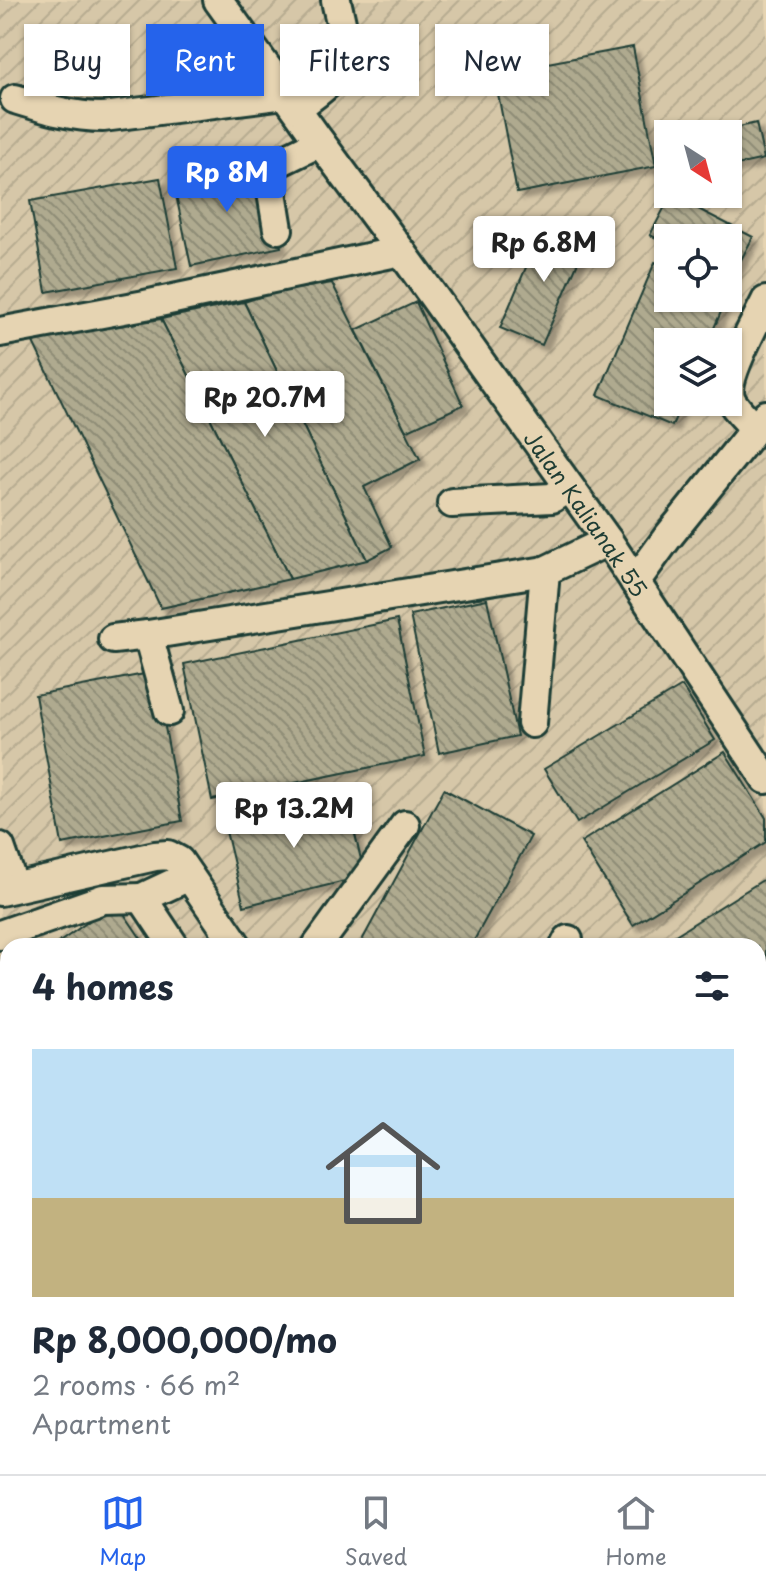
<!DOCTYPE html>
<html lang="en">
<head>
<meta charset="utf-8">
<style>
  :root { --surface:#fff; --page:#f2f2f3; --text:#1f2937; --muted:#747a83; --line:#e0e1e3; --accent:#2563eb }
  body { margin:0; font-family:"Playpen Sans",sans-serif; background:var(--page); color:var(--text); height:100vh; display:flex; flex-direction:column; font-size:30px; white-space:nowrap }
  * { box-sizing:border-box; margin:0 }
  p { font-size:26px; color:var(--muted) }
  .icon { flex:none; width:44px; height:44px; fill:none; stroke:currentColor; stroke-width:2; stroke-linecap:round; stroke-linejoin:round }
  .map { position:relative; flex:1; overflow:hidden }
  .panel { position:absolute; left:0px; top:938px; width:766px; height:536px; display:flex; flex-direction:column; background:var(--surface); border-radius:24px 24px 0 0; box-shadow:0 2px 6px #0004 }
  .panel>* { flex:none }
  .banner { position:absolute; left:24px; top:24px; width:718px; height:72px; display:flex; gap:16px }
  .needle { width:52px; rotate:144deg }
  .fabs { position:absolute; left:654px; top:120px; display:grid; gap:16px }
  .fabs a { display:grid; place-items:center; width:88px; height:88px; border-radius:0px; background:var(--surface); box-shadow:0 2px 6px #0004; font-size:40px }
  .price { position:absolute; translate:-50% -68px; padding:0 18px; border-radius:8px; background:#fff; color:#222; font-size:26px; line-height:52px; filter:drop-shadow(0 2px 4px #0008) }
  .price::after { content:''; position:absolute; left:50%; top:48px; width:24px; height:18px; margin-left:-12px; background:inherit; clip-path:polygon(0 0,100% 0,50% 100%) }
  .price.current { background:var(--accent); color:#fff }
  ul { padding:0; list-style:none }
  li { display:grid; align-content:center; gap:16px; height:424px; padding:0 32px }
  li+li { border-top:2px solid var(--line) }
  li span { display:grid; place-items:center; height:248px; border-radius:0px; color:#555 }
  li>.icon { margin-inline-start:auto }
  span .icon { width:144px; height:144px; fill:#fffc; stroke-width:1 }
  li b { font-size:34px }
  h2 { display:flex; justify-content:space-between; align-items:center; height:96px; padding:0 32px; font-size:34px }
  .tag { padding:0 28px; border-radius:0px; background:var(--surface); box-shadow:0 2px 6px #0004; font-size:28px; line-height:72px }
  .tag.current { background:var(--accent); color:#fff }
  .tabs { display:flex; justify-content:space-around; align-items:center; height:112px; border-top:2px solid var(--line); background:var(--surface); font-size:22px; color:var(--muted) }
  .tabs a { display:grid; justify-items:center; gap:4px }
  .tabs .current { color:var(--accent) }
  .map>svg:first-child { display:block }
  .industrial { fill:url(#industrial-furrows); fill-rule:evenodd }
  .building { fill:url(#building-back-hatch); stroke:#1f3d34; stroke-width:2; filter:url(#shadow) }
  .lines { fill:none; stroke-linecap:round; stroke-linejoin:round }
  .minor-casing { stroke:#1f3d34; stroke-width:34 }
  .minor { stroke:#e6d4b2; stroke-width:28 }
  .labels { text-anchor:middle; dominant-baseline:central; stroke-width:7; stroke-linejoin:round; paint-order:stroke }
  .street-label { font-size:22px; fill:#1f3d34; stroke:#e6d4b2 }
</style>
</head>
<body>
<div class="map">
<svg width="766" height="1474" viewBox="0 0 766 1474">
  <defs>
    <pattern id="industrial-furrows" width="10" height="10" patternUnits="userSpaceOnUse" patternTransform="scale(2)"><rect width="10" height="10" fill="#d6c7a8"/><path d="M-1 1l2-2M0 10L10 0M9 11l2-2" fill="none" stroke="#b7ac91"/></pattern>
    <pattern id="building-back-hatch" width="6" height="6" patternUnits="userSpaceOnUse" patternTransform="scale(2)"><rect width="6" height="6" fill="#afaa8f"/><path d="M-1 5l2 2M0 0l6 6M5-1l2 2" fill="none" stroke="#8e8c76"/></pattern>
    <filter id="shadow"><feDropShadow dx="6" dy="6" stdDeviation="2" flood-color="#0004"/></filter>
  </defs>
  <rect width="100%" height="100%" fill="#e6d4b2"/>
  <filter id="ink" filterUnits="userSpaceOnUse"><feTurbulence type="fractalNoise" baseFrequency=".0125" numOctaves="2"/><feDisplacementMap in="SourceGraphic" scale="16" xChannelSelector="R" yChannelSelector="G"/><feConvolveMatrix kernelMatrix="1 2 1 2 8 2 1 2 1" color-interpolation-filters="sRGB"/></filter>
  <g filter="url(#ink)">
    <path class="industrial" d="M 0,0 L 766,0 L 766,1474 L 0,1474 ZM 668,134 L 728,134 L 728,194 L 668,194 ZM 668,238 L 728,238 L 728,298 L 668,298 ZM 668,342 L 728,342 L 728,402 L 668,402 ZM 8,946 L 758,946 L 758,1466 L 8,1466 Z"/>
    <g class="building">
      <path d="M 633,47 L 656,166 L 517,193 L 494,73 Z"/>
      <path d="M 756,123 L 764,159 L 728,167 L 728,134 L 709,134 Z"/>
      <path d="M 263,162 L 281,247 L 191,266 L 173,181 Z"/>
      <path d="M 160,178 L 177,268 L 46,292 L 30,201 Z"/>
      <path d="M 671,195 L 753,237 L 732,277 L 728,275 L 728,238 L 668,238 L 668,244 L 650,235 Z"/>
      <path d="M 545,223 L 587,241 L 542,345 L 500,328 Z"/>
      <path d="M 655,262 L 668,268 L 668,298 L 727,298 L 708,342 L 668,342 L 668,402 L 682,402 L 672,426 L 598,395 Z"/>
      <path d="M 332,283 L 420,459 L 364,487 L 392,547 L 367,560 L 244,302 L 272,293 Z"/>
      <path d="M 244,302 L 367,560 L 290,579 L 161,319 Z"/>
      <path d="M 416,302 L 463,405 L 406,431 L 356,330 Z"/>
      <path d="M 161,319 L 290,579 L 161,608 L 32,340 Z"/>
      <path d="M 487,599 L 517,736 L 439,753 L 410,615 Z"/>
      <path d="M 397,620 L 425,756 L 212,800 L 184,664 Z"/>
      <path d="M 155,672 L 182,821 L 62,844 L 35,695 Z"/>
      <path d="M 682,686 L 715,740 L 577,823 L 544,769 Z"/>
      <path d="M 725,752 L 766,818 L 766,842 L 633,925 L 581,842 Z"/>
      <path d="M 444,789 L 531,836 L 471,946 L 359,946 Z"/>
      <path d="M 345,793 L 365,876 L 244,906 L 224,823 Z"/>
      <path d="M 766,878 L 766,992 L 758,997 L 758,946 L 658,946 Z"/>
      <path d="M 116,902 L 146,946 L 54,946 Z"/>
      <path d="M 8,978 L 8,1023 L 0,1011 L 0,983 Z"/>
      <path d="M 766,1017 L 766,1133 L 758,1138 L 758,1022 Z"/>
      <path d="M 0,1029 L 8,1042 L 8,1053 L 0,1058 Z"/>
      <path d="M 8,1058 L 8,1153 L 0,1158 L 0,1064 Z"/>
      <path d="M 758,1233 L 766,1246 L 766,1280 L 758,1285 Z"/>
      <path d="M 8,1304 L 8,1369 L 0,1356 L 0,1310 Z"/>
      <path d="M 766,1307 L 766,1360 L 758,1347 L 758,1312 Z"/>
      <path d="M 758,1347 L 766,1360 L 766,1422 L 758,1427 Z"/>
      <path d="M 0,1387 L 8,1399 L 8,1466 L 38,1466 L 26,1474 L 0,1474 Z"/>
      <path d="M 766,1455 L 766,1474 L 734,1474 L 747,1466 L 758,1466 L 758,1459 Z"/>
      <path d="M 96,1466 L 205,1466 L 210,1474 L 84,1474 Z"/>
      <path d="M 223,1466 L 372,1466 L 378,1474 L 229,1474 Z"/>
      <path d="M 656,1466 L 691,1466 L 678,1474 L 661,1474 Z"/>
    </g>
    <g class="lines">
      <defs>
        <g id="minor">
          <path id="s1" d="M 218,0 L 320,142 L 401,251 L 608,541 L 766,779"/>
          <path d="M 15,99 C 44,108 72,117 103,117 L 285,94"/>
          <path d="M 297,108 C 314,94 346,76 345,51 C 345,34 339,16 336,0"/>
          <path d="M 278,229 L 269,174 L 273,166 L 279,162 L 320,142"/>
          <path d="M 0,332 L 145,305 L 401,251"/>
          <path d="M 755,429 C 748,420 736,410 731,400 C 722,380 756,322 766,301"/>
          <path d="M 452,503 L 552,498 L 569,487"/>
          <path d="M 635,582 L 667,538 L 766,415"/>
          <path d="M 148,635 L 169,711"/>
          <path d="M 113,639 L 148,635 L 545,571"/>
          <path d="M 532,723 L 545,571 L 608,541"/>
          <path d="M 0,847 L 14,887"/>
          <path d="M 0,891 L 155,856 L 168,855 L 179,861 L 237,946"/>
          <path d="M 0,935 L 103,899 L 142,898"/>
          <path d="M 174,946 L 142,898 L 189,876"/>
          <path d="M 317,946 L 405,825"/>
          <path d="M 565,946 L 568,940"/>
          <path d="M 0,1019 L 8,1032"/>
          <path d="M 0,1163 L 8,1157"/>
          <path d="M 0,1224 L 8,1218"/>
          <path d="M 0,1265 L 8,1260"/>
          <path d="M 582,1466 L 587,1474"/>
          <path d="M 492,1474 L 505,1466"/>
        </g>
      </defs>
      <use href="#minor" class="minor-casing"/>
      <use href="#minor" class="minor"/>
    </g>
  </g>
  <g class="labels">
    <g class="street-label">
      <text stroke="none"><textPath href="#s1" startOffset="632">Jalan Kalianak 55</textPath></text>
    </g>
  </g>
</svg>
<div class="fabs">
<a><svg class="needle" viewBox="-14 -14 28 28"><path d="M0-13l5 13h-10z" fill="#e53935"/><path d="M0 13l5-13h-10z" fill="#747a83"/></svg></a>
<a><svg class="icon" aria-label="locate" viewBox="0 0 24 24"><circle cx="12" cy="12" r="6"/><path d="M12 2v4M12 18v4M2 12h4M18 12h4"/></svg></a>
<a><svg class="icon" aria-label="layers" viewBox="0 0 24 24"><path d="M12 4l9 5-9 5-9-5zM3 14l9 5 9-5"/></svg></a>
</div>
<b class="price current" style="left:227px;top:214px">Rp 8M</b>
<b class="price" style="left:544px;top:284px">Rp 6.8M</b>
<b class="price" style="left:265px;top:439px">Rp 20.7M</b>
<b class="price" style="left:294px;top:850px">Rp 13.2M</b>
<div class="banner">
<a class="tag">Buy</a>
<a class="tag current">Rent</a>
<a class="tag">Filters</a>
<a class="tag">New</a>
</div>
<section class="panel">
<h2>4 homes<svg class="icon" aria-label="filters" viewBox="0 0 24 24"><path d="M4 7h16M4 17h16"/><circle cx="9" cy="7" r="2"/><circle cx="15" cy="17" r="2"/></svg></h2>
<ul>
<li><span style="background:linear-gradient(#bfe0f5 60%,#c2b280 0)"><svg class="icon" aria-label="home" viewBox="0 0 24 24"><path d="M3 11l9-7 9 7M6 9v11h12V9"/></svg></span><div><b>Rp 8,000,000/mo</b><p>2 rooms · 66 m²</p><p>Apartment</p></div></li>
</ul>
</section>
</div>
<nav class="tabs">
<a class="current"><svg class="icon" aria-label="map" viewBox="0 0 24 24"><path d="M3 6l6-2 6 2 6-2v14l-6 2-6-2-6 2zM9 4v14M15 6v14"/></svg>Map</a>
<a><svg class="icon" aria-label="saved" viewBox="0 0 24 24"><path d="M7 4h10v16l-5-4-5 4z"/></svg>Saved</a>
<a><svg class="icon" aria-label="home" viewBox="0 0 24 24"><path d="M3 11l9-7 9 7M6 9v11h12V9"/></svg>Home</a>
</nav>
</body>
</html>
